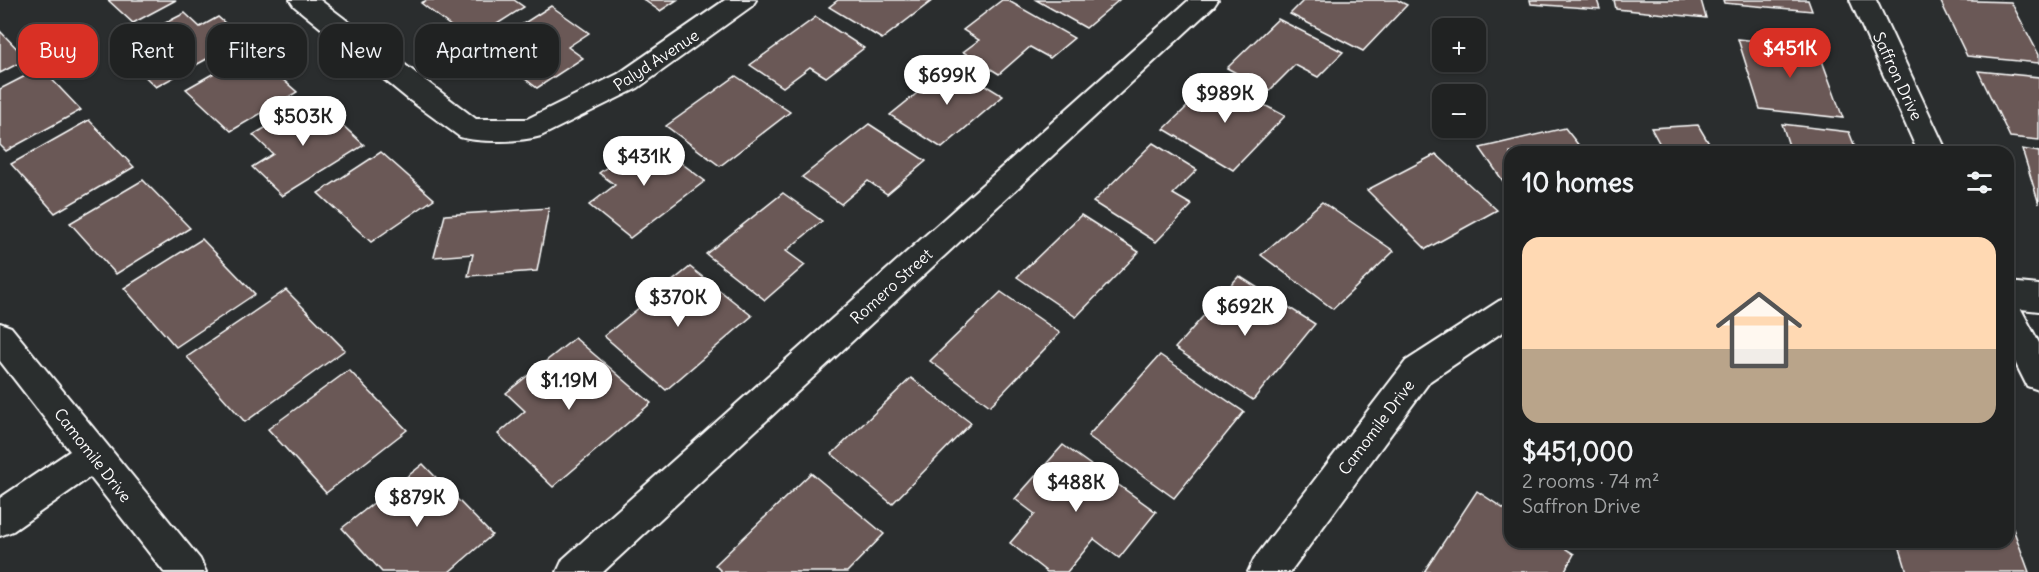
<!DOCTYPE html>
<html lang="en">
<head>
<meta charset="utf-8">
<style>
  :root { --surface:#202222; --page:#282a2a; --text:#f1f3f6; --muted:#a2a4a5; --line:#3d3f40; --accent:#d93025 }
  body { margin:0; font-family:Delius,sans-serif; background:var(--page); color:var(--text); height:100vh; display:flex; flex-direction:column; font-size:22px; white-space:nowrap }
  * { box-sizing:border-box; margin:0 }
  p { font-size:20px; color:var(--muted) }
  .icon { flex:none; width:33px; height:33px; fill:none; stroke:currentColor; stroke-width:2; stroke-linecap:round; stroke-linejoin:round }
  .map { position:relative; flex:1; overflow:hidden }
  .details { position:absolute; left:1504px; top:146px; width:510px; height:402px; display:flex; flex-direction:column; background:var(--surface); border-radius:18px; box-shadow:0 2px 4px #0004,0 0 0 2px var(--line) }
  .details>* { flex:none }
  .guide { position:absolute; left:18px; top:24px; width:570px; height:54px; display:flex; gap:12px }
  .buttons { position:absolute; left:1432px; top:18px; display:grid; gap:12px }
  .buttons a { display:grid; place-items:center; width:54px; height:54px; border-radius:12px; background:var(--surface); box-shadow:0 2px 4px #0004,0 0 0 2px var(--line); font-size:30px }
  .price { position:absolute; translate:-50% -51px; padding:0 14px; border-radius:21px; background:#fff; color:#222; font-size:20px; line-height:39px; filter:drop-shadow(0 2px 3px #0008) }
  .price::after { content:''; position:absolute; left:50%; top:36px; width:18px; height:14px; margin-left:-9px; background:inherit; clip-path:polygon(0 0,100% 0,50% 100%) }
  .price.on { background:var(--accent); color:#fff }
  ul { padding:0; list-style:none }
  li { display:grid; align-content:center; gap:12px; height:318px; padding:0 18px }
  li+li { border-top:2px solid var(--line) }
  li span { display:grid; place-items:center; height:186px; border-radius:18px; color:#555 }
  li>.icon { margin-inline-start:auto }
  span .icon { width:108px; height:108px; fill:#fffc; stroke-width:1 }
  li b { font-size:26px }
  h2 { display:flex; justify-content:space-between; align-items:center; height:72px; padding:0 18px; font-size:26px }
  .chip { padding:0 21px; border-radius:18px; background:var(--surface); box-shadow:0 2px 4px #0004,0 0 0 2px var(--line); font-size:21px; line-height:54px }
  .chip.on { background:var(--accent); color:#fff }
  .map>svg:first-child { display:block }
  .building { fill:#6b5956; stroke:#fff; stroke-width:1.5 }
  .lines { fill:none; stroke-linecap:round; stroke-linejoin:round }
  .street-casing { stroke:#fff; stroke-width:4 }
  .street { fill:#2a2d2e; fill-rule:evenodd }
  .labels { text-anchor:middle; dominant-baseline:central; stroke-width:4.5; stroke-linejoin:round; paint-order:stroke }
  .street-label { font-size:16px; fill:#fff; stroke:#2a2d2e }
</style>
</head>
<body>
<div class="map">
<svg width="2039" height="572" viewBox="0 0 2039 572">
  <rect width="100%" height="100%" fill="#2a2d2e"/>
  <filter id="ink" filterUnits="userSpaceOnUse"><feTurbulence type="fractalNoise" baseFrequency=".0167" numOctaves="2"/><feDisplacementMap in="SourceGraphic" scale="12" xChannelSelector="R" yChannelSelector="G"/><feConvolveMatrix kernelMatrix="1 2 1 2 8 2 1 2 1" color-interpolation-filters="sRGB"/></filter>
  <g filter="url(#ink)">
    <g class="building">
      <path d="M 108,0 L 176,0 L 133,23 Z"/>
      <path d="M 427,0 L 514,0 L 524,7 L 470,41 L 421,3 Z"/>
      <path d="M 644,0 L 677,0 L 660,11 Z"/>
      <path d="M 838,0 L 933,0 L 882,39 L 829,7 Z"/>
      <path d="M 1002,0 L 1007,0 L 1074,38 L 1050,58 L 1030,47 L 999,74 L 963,52 L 979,40 L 963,30 Z"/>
      <path d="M 1036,0 L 1119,0 L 1086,28 Z"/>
      <path d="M 1304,0 L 1397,0 L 1407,5 L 1363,51 L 1290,14 Z"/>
      <path d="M 1530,0 L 1597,0 L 1600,9 L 1531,4 Z"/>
      <path d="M 1614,0 L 1701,0 L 1706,18 L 1616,9 Z"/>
      <path d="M 1723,0 L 1808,0 L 1812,11 L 1724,3 Z"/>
      <path d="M 1940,0 L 2011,2 L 2039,55 L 2039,63 L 1967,56 Z"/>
      <path d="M 551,6 L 589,33 L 568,47 L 583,58 L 537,88 L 485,48 Z"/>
      <path d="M 185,13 L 200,27 L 218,17 L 243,39 L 156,87 L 132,64 L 152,53 L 136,38 Z"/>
      <path d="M 816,17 L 864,48 L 826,77 L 810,67 L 783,87 L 750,65 Z"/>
      <path d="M 1278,19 L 1343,52 L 1318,77 L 1295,65 L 1269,91 L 1227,68 Z"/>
      <path d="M 0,31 L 27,59 L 0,73 Z"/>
      <path d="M 1738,39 L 1817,47 L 1843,118 L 1760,109 Z"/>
      <path d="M 251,52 L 297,92 L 231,131 L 186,89 Z"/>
      <path d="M 952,65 L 1003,96 L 942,148 L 890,115 Z"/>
      <path d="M 41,68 L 81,110 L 6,151 L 0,145 L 0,89 Z"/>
      <path d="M 1978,71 L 2039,77 L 2039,140 L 2010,137 Z"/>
      <path d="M 736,76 L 790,112 L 720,166 L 666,126 Z"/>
      <path d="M 1216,79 L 1285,116 L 1233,170 L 1164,129 Z"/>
      <path d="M 314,99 L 364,145 L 282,196 L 252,167 L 273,154 L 253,135 Z"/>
      <path d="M 89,120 L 134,167 L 55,213 L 11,164 Z"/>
      <path d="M 869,124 L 926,161 L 887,194 L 868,181 L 841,204 L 802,177 Z"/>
      <path d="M 1782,124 L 1849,132 L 1857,152 L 1791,152 Z"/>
      <path d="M 1698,125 L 1714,152 L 1612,151 L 1662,148 L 1651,128 Z"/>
      <path d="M 1565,128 L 1584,152 L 1510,152 L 1510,191 L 1480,148 Z"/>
      <path d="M 648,138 L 705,181 L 630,238 L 589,205 L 615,185 L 599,173 Z"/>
      <path d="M 1153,143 L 1197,170 L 1173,194 L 1192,205 L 1156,242 L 1093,202 Z"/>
      <path d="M 2022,149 L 2039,152 L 2039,204 Z"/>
      <path d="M 381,152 L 434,199 L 371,242 L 318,193 Z"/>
      <path d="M 1436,154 L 1497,210 L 1426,249 L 1367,190 Z"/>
      <path d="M 143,180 L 190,228 L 116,274 L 70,223 Z"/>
      <path d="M 783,193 L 822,221 L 786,251 L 805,265 L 765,300 L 706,254 Z"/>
      <path d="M 1322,202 L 1394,251 L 1333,309 L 1261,255 Z"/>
      <path d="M 549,208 L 537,271 L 468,276 L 473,254 L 434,257 L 445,215 Z"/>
      <path d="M 1081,215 L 1139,252 L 1076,317 L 1017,277 Z"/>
      <path d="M 202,239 L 255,294 L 176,347 L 124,288 Z"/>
      <path d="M 690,267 L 752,316 L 666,390 L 604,336 Z"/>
      <path d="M 1239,276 L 1315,324 L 1253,400 L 1175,348 Z"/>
      <path d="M 286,290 L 345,350 L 245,422 L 187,357 Z"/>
      <path d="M 1001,292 L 1060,333 L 990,406 L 930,361 Z"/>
      <path d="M 575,338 L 651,403 L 553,487 L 498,434 L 525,411 L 506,393 Z"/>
      <path d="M 1160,355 L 1244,412 L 1174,498 L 1088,436 Z"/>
      <path d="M 349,370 L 407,430 L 326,493 L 268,429 Z"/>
      <path d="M 911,378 L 971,423 L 892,504 L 832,454 Z"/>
      <path d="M 1063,445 L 1156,512 L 1119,558 L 1094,539 L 1067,572 L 1047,572 L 1010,543 L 1035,514 L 1015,499 Z"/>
      <path d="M 423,464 L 492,535 L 449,572 L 382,572 L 342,528 Z"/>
      <path d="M 811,473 L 884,534 L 847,572 L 722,572 L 715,565 Z"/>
      <path d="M 1477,491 L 1510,513 L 1510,542 L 1555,542 L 1574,554 L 1564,572 L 1424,572 Z"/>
      <path d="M 2008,515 L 2029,572 L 1907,572 L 1898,542 L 2008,542 Z"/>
    </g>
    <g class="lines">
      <defs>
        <g id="street">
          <path d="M 290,0 L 320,0 L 476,119 L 527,119 L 618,74 L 725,0 L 756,0 L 752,6 L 638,88 L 541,136 C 521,142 480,143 460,137 L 408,99 L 294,6 Z"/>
          <path d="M 1189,0 L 1218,0 L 1214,6 L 603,572 L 557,572 L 563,559 Z"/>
          <path d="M 1850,0 L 1876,0 L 1947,152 L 1918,152 Z"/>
          <path d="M 2008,282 L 2039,285 L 2039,311 L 2021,309 L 2039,343 L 2039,390 L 2027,386 L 2008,348 Z"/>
          <path d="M 1510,297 L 1510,327 L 1430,381 L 1290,572 L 1248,572 L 1254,559 L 1406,361 L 1499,301 Z"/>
          <path d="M 0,323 L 11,327 L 200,559 L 206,572 L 164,572 L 90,477 L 13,531 L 0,536 L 0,498 L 70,451 L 0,361 Z"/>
        </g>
      </defs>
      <use href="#street" class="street-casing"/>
      <use href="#street" class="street"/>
    </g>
  </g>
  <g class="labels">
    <g class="street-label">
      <text transform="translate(656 60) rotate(-33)">Palyd Avenue</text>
      <text transform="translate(1898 76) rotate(65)">Saffron Drive</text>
      <text transform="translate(891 286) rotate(-42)">Romero Street</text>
      <text transform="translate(1376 427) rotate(-53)">Camomile Drive</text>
      <text transform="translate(93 455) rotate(52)">Camomile Drive</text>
    </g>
  </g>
</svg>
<div class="buttons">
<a>+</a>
<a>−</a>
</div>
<b class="price on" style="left:1790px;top:79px">$451K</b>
<b class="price" style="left:947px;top:106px">$699K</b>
<b class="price" style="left:1225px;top:124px">$989K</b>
<b class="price" style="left:303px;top:147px">$503K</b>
<b class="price" style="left:644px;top:187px">$431K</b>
<b class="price" style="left:678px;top:328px">$370K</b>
<b class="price" style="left:1245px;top:337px">$692K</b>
<b class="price" style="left:569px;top:411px">$1.19M</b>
<b class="price" style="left:1076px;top:513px">$488K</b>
<b class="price" style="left:417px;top:528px">$879K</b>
<div class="guide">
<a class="chip on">Buy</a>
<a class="chip">Rent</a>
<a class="chip">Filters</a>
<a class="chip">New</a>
<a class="chip">Apartment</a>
</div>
<section class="details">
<h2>10 homes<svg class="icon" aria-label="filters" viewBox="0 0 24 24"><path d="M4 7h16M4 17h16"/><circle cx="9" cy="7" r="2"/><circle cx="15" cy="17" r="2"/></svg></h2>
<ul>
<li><span style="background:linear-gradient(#ffd9b3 60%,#b9a48a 0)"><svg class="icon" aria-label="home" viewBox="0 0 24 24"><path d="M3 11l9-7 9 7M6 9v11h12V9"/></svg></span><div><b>$451,000</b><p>2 rooms · 74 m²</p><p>Saffron Drive</p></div></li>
</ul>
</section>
</div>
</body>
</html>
